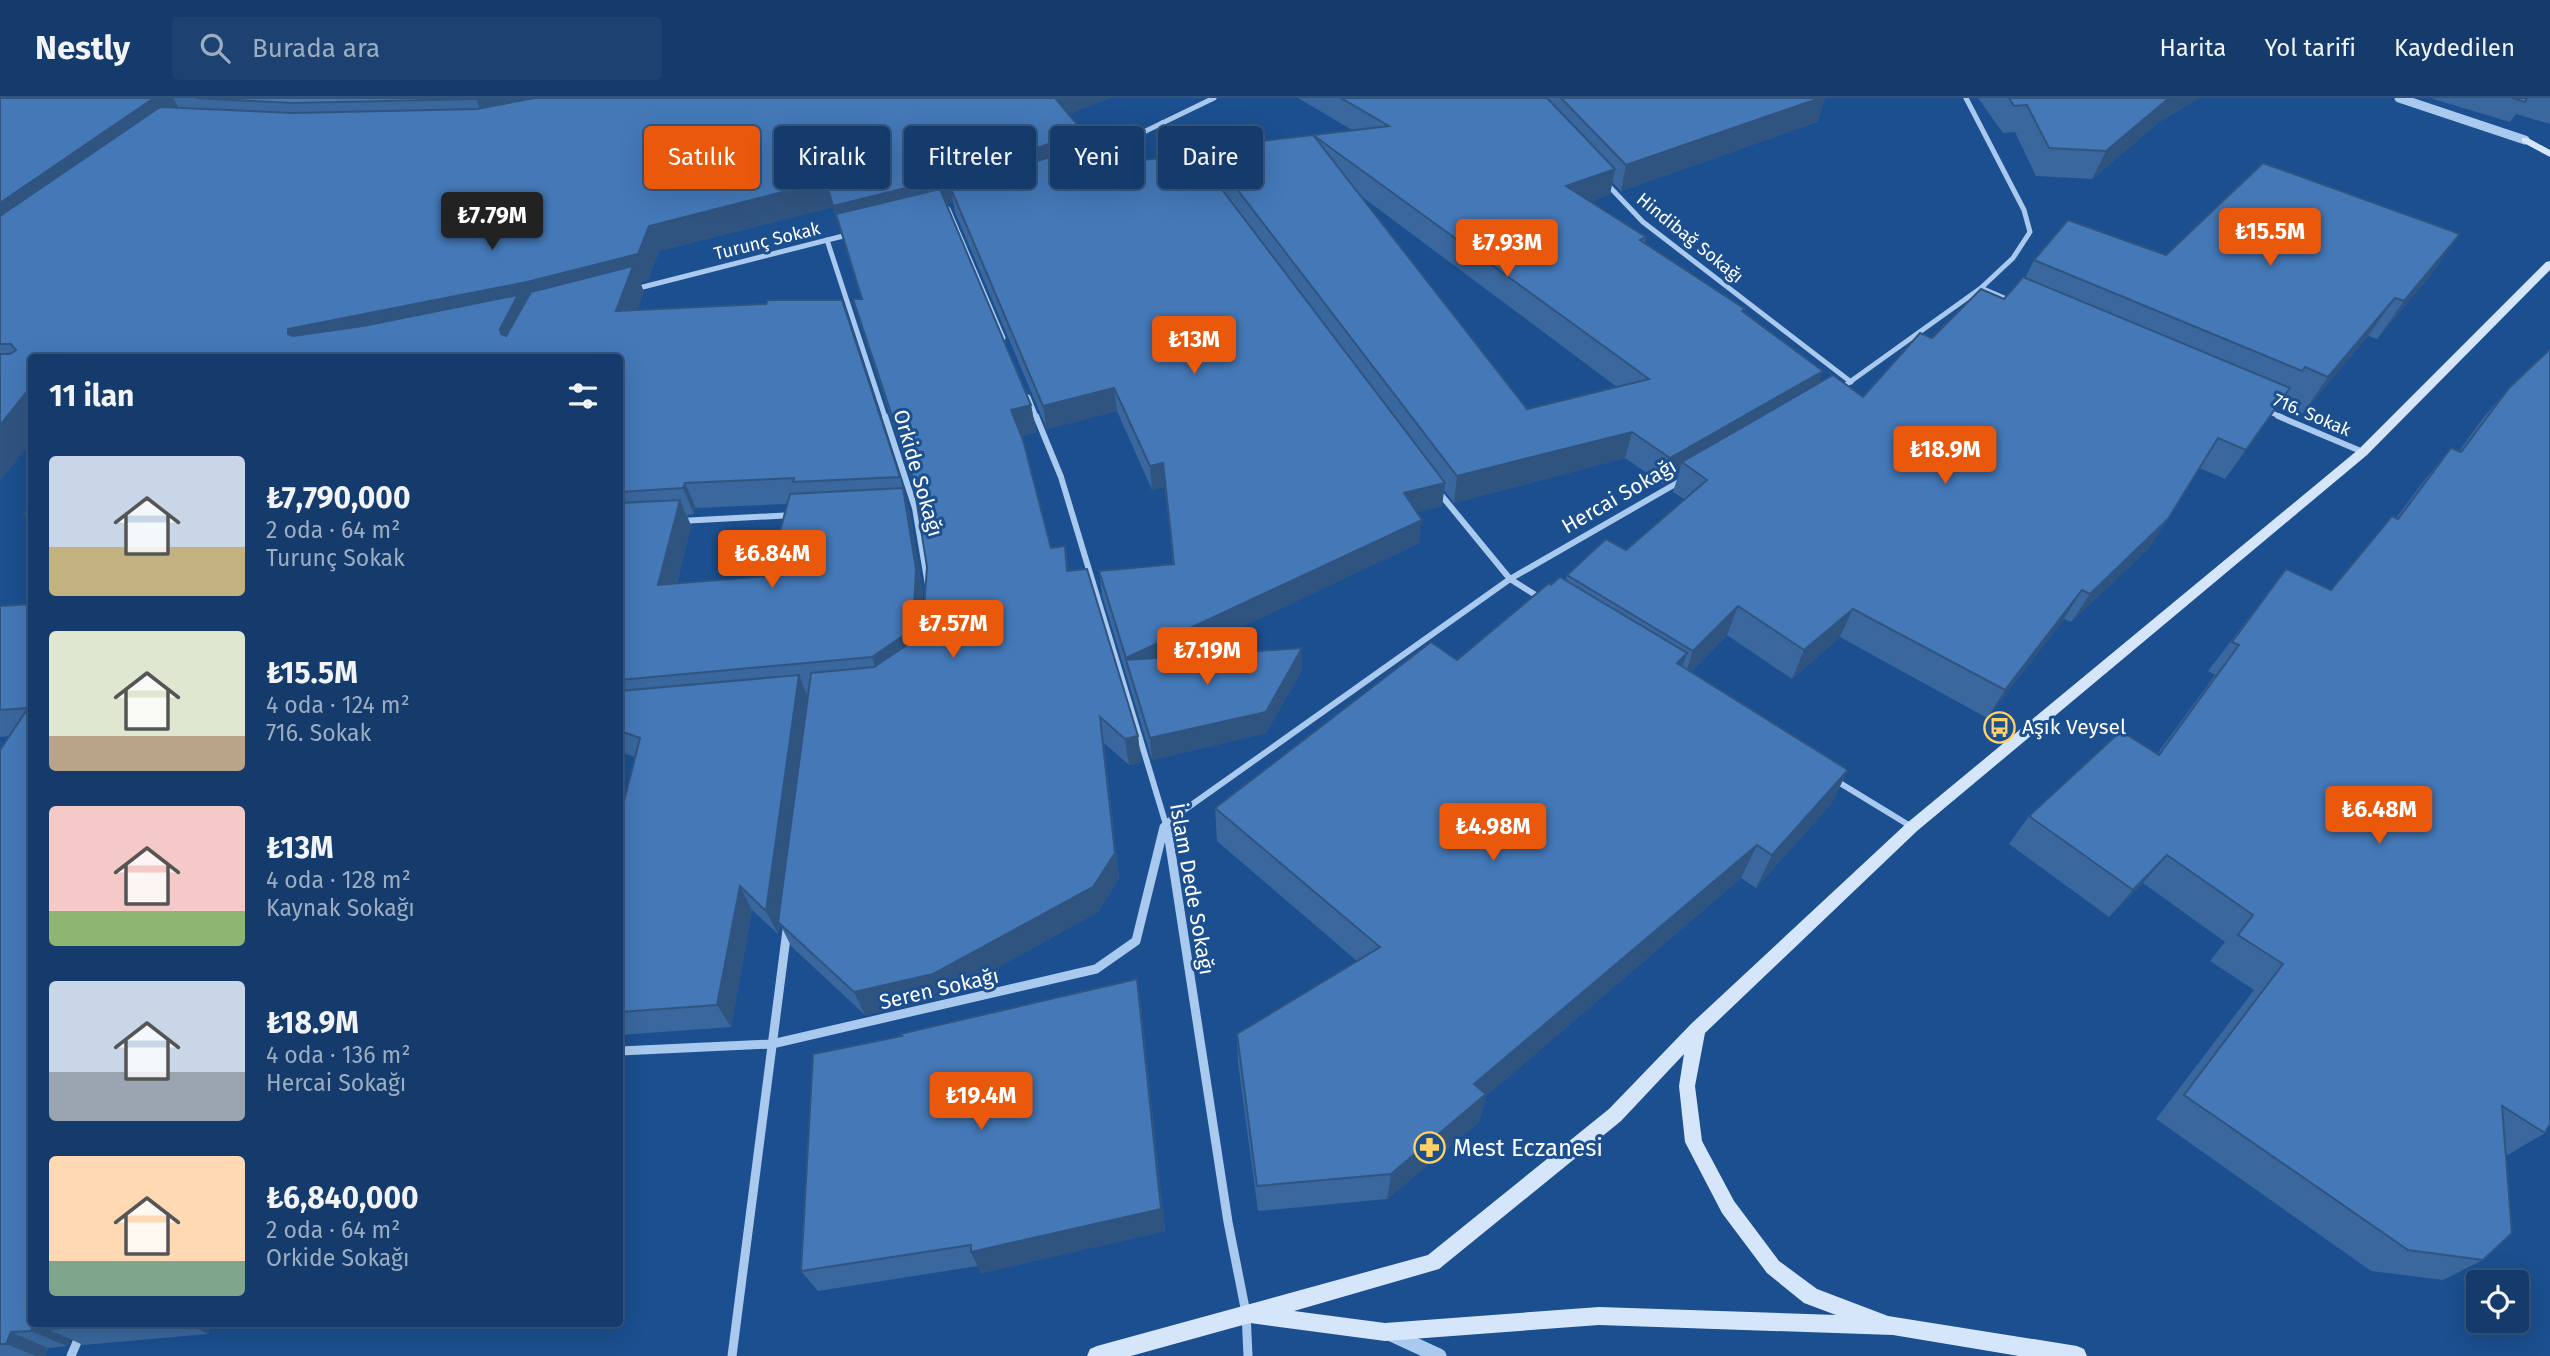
<!DOCTYPE html>
<html lang="tr">
<head>
<meta charset="utf-8">
<style>
  :root { --surface:#143b6b; --page:#1d4271; --text:#f1f3f6; --muted:#9dadc1; --line:#33557e; --accent:#ea580c }
  body { margin:0; font-family:"Fira Sans",sans-serif; background:var(--page); color:var(--text); height:100vh; display:flex; flex-direction:column; font-size:26px; white-space:nowrap }
  * { box-sizing:border-box; margin:0 }
  p { font-size:23px; color:var(--muted) }
  .icon { flex:none; width:38px; height:38px; fill:none; stroke:currentColor; stroke-width:2; stroke-linecap:round; stroke-linejoin:round }
  .map { position:relative; flex:1; overflow:hidden }
  .details { position:absolute; left:28px; top:256px; width:595px; height:973px; display:flex; flex-direction:column; background:var(--surface); border-radius:7px; box-shadow:0 7px 28px #0002,0 0 0 2px var(--line) }
  .details>* { flex:none }
  .guide { position:absolute; left:644px; top:28px; width:665px; height:63px; display:flex; gap:14px }
  .fabs { position:absolute; left:2466px; top:1172px; display:grid; gap:14px }
  .fabs a { display:grid; place-items:center; width:63px; height:63px; border-radius:7px; background:var(--surface); box-shadow:0 7px 28px #0002,0 0 0 2px var(--line); font-size:35px }
  .price { position:absolute; translate:-50% -60px; padding:0 16px; border-radius:7px; background:var(--accent); color:#fff; font-size:23px; line-height:46px; filter:drop-shadow(0 2px 4px #0008) }
  .price::after { content:''; position:absolute; left:50%; top:42px; width:21px; height:16px; margin-left:-10px; background:inherit; clip-path:polygon(0 0,100% 0,50% 100%) }
  .price.active { background:#222; color:#fff }
  ul { padding:0; list-style:none }
  li { display:flex; align-items:center; gap:21px; height:175px; padding:0 21px }
  li span { display:grid; place-items:center; flex:none; width:196px; height:140px; border-radius:7px; color:#555 }
  li>.icon { margin-inline-start:auto }
  span .icon { width:84px; height:84px; fill:#fffc; stroke-width:1 }
  li b { font-size:30px }
  h2 { display:flex; justify-content:space-between; align-items:center; height:84px; padding:0 21px; font-size:30px }
  .pill { padding:0 24px; border-radius:7px; background:var(--surface); box-shadow:0 7px 28px #0002,0 0 0 2px var(--line); font-size:24px; line-height:63px }
  .pill.active { background:var(--accent); color:#fff }
  header { display:flex; align-items:center; gap:42px; box-sizing:border-box; height:98px; padding:0 35px; background:var(--surface); border-bottom:2px solid var(--line) }
  header strong { font-size:33px }
  nav { display:flex; gap:38px; margin-inline-start:auto; font-size:24px }
  .search { width:490px; height:63px; background:var(--page); display:flex; align-items:center; gap:18px; box-sizing:border-box; padding:0 24px; border-radius:7px; color:var(--muted); font-size:26px }
  .map>svg:first-child { display:block }
  .lines { fill:none; stroke-linecap:round; stroke-linejoin:round }
  .minor-far2 { stroke:#a9c9ee; stroke-width:5 }
  .minor-far1 { stroke:#a9c9ee; stroke-width:6 }
  .minor { stroke:#a9c9ee; stroke-width:9 }
  .tertiary-far1 { stroke:#a9c9ee; stroke-width:9 }
  .tertiary { stroke:#a9c9ee; stroke-width:15 }
  .secondary { fill:#d6e6fa; fill-rule:evenodd }
  .wall { fill:#3a679d; fill-rule:evenodd }
  .shaded-wall { fill:#305480 }
  .building { fill:#4478b7; stroke:#305480; stroke-width:2 }
  .labels { text-anchor:middle; dominant-baseline:central; stroke-width:6; stroke-linejoin:round; paint-order:stroke }
  .far-street-label { font-size:18px; fill:#fff; stroke:#1b4f8f }
  .street-label { font-size:21px; fill:#fff; stroke:#1b4f8f }
  .poi-label { font-size:21px; fill:#fff; stroke:#1b4f8f; text-anchor:start }
  .near-poi-label { font-size:24px; fill:#fff; stroke:#1b4f8f; text-anchor:start }
</style>
</head>
<body>
<header>
<strong>Nestly</strong>
<div class="search"><svg class="icon" aria-label="search" viewBox="0 0 24 24"><circle cx="10" cy="10" r="6"/><path d="M15 15l6 6"/></svg>Burada ara</div>
<nav><a>Harita</a><a>Yol tarifi</a><a>Kaydedilen</a></nav>
</header>
<div class="map">
<svg width="2550" height="1258" viewBox="0 0 2550 1258">
  <rect width="100%" height="100%" fill="#1b4f8f"/>
  <g class="lines">
    <g class="minor-far2">
      <path d="M 1162,25 L 1190,64"/>
      <path d="M 1092,59 L 1214,0"/>
      <path d="M 1606,85 L 1643,124 L 1851,284"/>
      <path d="M 948,111 L 1003,240"/>
      <path d="M 827,142 L 885,319"/>
      <path d="M 1981,190 L 2011,203"/>
      <path d="M 635,191 L 851,136"/>
      <path d="M 1840,291 L 1981,190 L 2013,160 L 2030,134 L 2024,112 L 1966,0"/>
      <path d="M 1028,299 L 1036,319"/>
      <path d="M 2267,313 L 2282,319"/>
    </g>
    <g class="minor-far1">
      <path d="M 885,318 L 915,410 L 928,487"/>
      <path d="M 1036,318 L 1061,379 L 1167,730"/>
      <path d="M 2278,318 L 2363,354"/>
      <path d="M 1437,392 L 1510,481 L 1542,501"/>
      <path d="M 680,423 L 794,417"/>
      <path d="M 1835,682 L 1912,729"/>
      <path d="M 1166,725 L 1510,481 L 1684,381"/>
    </g>
    <g class="minor">
      <path d="M 1167,728 L 1228,1124 L 1246,1215 L 1248,1258"/>
      <path d="M 620,953 L 772,946 L 1096,871 L 1136,843 L 1164,729"/>
      <path d="M 71,1258 L 85,1225"/>
      <path d="M 732,1258 L 787,832"/>
    </g>
    <path class="tertiary-far1" d="M 2399,0 L 2525,42"/>
    <path class="tertiary" d="M 1389,1235 L 1439,1258"/>
    <g class="secondary">
      <path d="M 2522,40 L 2528,40 L 2550,52 L 2550,59 L 2522,44 Z"/>
      <path d="M 2550,163 L 2550,172 L 2367,357 L 1917,733 L 1705,935 L 1695,988 L 1702,1043 L 1734,1103 L 1779,1163 L 1817,1191 L 1888,1218 L 2077,1248 L 2084,1251 L 2087,1258 L 2019,1258 L 1893,1237 L 1599,1227 L 1385,1243 L 1250,1225 L 1131,1258 L 1087,1258 L 1090,1251 L 1097,1248 L 1428,1157 L 1609,1011 L 1691,926 L 1907,725 L 2359,351 L 2546,164 ZM 1684,956 L 1679,988 L 1685,1044 L 1722,1115 L 1767,1175 L 1804,1205 L 1836,1217 L 1599,1209 L 1385,1225 L 1294,1213 L 1439,1171 L 1621,1023 Z"/>
    </g>
  </g>
  <g class="wall">
    <path d="M 0,0 L 1110,0 L 1069,16 L 1084,46 L 1108,66 L 1208,73 L 1207,52 L 1225,50 L 1225,47 L 1352,32 L 1298,0 L 1825,0 L 1817,24 L 1621,93 L 1612,84 L 1610,97 L 1590,103 L 1646,139 L 1645,145 L 1744,214 L 1818,285 L 1863,299 L 1932,240 L 2004,201 L 2025,180 L 2034,162 L 2166,157 L 2433,174 L 2377,241 L 2368,238 L 2302,316 L 2279,306 L 2225,381 L 2199,370 L 2149,450 L 2071,524 L 2064,521 L 1987,620 L 1840,539 L 1792,581 L 1727,537 L 1691,574 L 1848,672 L 1831,706 L 1756,790 L 1741,780 L 1486,998 L 1479,1024 L 1387,1101 L 1258,1113 L 1238,965 L 1237,936 L 1357,863 L 1217,743 L 1215,710 L 1457,562 L 1551,487 L 1566,482 L 1567,477 L 1626,452 L 1684,401 L 1673,394 L 1678,378 L 1663,386 L 1625,360 L 1454,405 L 1444,392 L 1442,408 L 1417,414 L 1419,445 L 1180,558 L 1302,572 L 1266,635 L 1152,662 L 1102,497 L 1099,473 L 1173,466 L 1165,389 L 1152,392 L 1117,313 L 1047,331 L 955,114 L 953,104 L 946,106 L 1031,307 L 1036,334 L 1021,338 L 1051,450 L 1069,472 L 1138,638 L 1141,664 L 1129,667 L 1104,645 L 1119,780 L 1098,814 L 942,900 L 865,917 L 791,848 L 780,826 L 778,836 L 752,812 L 731,929 L 620,937 L 620,719 L 635,659 L 620,654 L 620,259 L 32,259 L 32,342 L 0,383 ZM 1361,98 L 1617,289 L 1527,311 ZM 833,109 L 861,201 L 853,201 L 861,228 L 915,392 L 927,469 L 921,537 L 923,496 L 910,416 L 900,379 L 766,206 L 637,212 L 644,194 L 640,184 L 648,182 L 659,153 ZM 787,406 L 768,478 L 677,485 L 691,428 L 687,417 L 694,416 L 696,410 Z"/>
    <path d="M 1978,0 L 2199,0 L 2159,24 L 2092,81 L 2036,78 L 2015,34 L 2003,35 Z"/>
    <path d="M 2430,0 L 2550,0 L 2550,26 L 2516,16 L 2510,24 Z"/>
    <path d="M 2509,290 L 2545,1035 L 2506,1058 L 2483,1162 L 2443,1182 L 2371,1173 L 2156,1021 L 2254,892 L 2210,863 L 2225,844 L 2143,785 L 2109,819 L 2009,746 L 2029,718 L 2157,656 L 2215,577 L 2208,573 L 2286,471 L 2331,492 L 2396,420 L 2426,380 L 2451,350 L 2459,353 L 2483,320 Z"/>
    <path d="M 32,405 L 32,423 L 24,416 Z"/>
    <path d="M 32,506 L 32,1225 L 212,1225 L 208,1236 L 83,1247 L 70,1241 L 67,1248 L 48,1250 L 45,1258 L 0,1258 L 0,652 L 9,638 L 0,639 L 0,508 Z"/>
    <path d="M 1137,881 L 1141,908 L 1165,1133 L 981,1175 L 978,1168 L 818,1193 L 801,1173 L 901,938 L 900,936 Z"/>
  </g>
  <g class="shaded-wall">
    <path d="M 154,0 L 173,0 L 182,15 L 0,145 L 0,105 Z"/>
    <path d="M 481,0 L 615,0 L 487,26 L 476,1 Z"/>
    <path d="M 1053,0 L 1110,0 L 1056,22 Z"/>
    <path d="M 1820,0 L 1825,0 L 1817,24 L 1621,93 L 1626,67 Z"/>
    <path d="M 2169,0 L 2199,0 L 2159,24 L 2092,81 L 2106,53 Z"/>
    <path d="M 1082,32 L 1085,57 L 951,91 L 953,104 L 947,106 L 836,116 L 840,133 L 833,108 Z"/>
    <path d="M 1615,71 L 1610,97 L 1562,114 L 1566,88 Z"/>
    <path d="M 826,83 L 833,109 L 659,153 L 648,182 L 640,184 L 644,194 L 627,239 L 513,257 L 304,256 L 288,236 L 288,231 L 649,128 Z"/>
    <path d="M 2460,136 L 2433,174 L 2377,241 L 2404,203 Z"/>
    <path d="M 2395,200 L 2368,238 L 2302,316 L 2328,279 Z"/>
    <path d="M 1823,273 L 1813,299 L 1682,364 L 1678,378 L 1663,386 L 1670,360 Z"/>
    <path d="M 32,287 L 32,342 L 0,383 L 0,327 Z"/>
    <path d="M 1114,290 L 1117,313 L 1047,331 L 1043,308 Z"/>
    <path d="M 1031,307 L 1036,334 L 1016,340 L 1011,312 Z"/>
    <path d="M 1632,334 L 1625,360 L 1454,405 L 1457,378 Z"/>
    <path d="M 1163,365 L 1165,389 L 1152,392 L 1150,368 Z"/>
    <path d="M 685,385 L 696,410 L 694,416 L 683,390 Z"/>
    <path d="M 1445,385 L 1442,408 L 1402,418 L 1404,395 Z"/>
    <path d="M 903,390 L 910,416 L 923,496 L 920,556 L 880,584 L 872,559 Z"/>
    <path d="M 680,402 L 691,428 L 670,512 L 658,487 Z"/>
    <path d="M 2168,421 L 2149,450 L 2071,524 L 2090,496 Z"/>
    <path d="M 1422,422 L 1419,445 L 1132,581 L 1126,562 L 1128,583 L 1126,560 Z"/>
    <path d="M 1065,448 L 1070,475 L 1067,473 Z"/>
    <path d="M 2082,492 L 2064,521 L 1987,620 L 2005,592 Z"/>
    <path d="M 1738,508 L 1727,537 L 1684,581 L 1693,553 Z"/>
    <path d="M 1853,511 L 1840,539 L 1792,581 L 1804,552 Z"/>
    <path d="M 1302,550 L 1302,572 L 1266,635 L 1152,662 L 1150,640 Z"/>
    <path d="M 1687,555 L 1675,590 L 1677,565 Z"/>
    <path d="M 799,577 L 809,602 L 778,836 L 766,813 Z"/>
    <path d="M 1100,619 L 1119,780 L 1098,814 L 942,900 L 865,917 L 854,894 Z"/>
    <path d="M 1138,638 L 1141,664 L 1129,667 L 1125,641 Z"/>
    <path d="M 1848,672 L 1831,706 L 1756,790 L 1772,757 Z"/>
    <path d="M 1757,747 L 1741,780 L 1486,998 L 1479,1024 L 1387,1101 L 1391,1076 L 1474,986 Z"/>
    <path d="M 2167,757 L 2143,785 L 2109,819 L 2133,792 Z"/>
    <path d="M 740,788 L 752,812 L 731,929 L 717,907 Z"/>
    <path d="M 1137,881 L 1141,908 L 1165,1133 L 981,1175 L 971,1154 Z"/>
    <path d="M 35,1225 L 77,1225 L 47,1231 L 70,1241 L 67,1248 L 31,1233 Z"/>
    <path d="M 185,1225 L 212,1225 L 208,1236 Z"/>
    <path d="M 11,1234 L 48,1250 L 45,1258 L 36,1258 L 6,1246 Z"/>
  </g>
  <g class="building">
    <path d="M 0,0 L 154,0 L 0,105 Z"/>
    <path d="M 196,0 L 481,0 L 476,1 L 292,5 Z"/>
    <path d="M 534,0 L 1055,0 L 1082,32 L 1064,41 L 942,81 L 833,108 L 826,83 L 649,128 L 638,156 L 527,184 L 288,231 L 288,236 L 293,238 L 363,228 L 518,197 L 500,231 L 501,236 L 506,238 L 531,194 L 633,168 L 616,213 L 766,206 L 768,202 L 842,202 L 900,379 L 793,384 L 794,380 L 685,385 L 683,390 L 620,394 L 620,259 L 32,259 L 32,287 L 0,327 L 0,256 L 10,256 L 16,252 L 11,246 L 0,246 L 0,118 L 160,9 L 292,15 L 477,11 Z"/>
    <path d="M 1341,0 L 1547,0 L 1615,71 L 1566,88 L 1646,139 L 1640,142 L 1745,211 L 1742,213 L 1823,273 L 1670,360 L 1632,334 L 1457,378 L 1207,52 L 1226,50 L 1225,47 L 1313,37 L 1527,311 L 1649,281 L 1313,37 L 1389,28 Z"/>
    <path d="M 1561,0 L 1820,0 L 1626,67 Z"/>
    <path d="M 2009,0 L 2169,0 L 2106,53 L 2049,50 L 2027,7 L 2014,8 Z"/>
    <path d="M 2512,0 L 2527,0 L 2525,4 Z"/>
    <path d="M 1089,43 L 1108,66 L 1195,56 L 1445,385 L 1404,395 L 1422,422 L 1126,560 L 1099,473 L 1174,466 L 1163,365 L 1150,368 L 1114,290 L 1043,308 L 951,91 L 1068,53 Z"/>
    <path d="M 2263,65 L 2460,136 L 2404,203 L 2395,200 L 2328,279 L 2305,269 L 2302,273 L 2034,162 L 2068,122 L 2166,157 Z"/>
    <path d="M 940,91 L 1031,307 L 1011,312 L 1023,342 L 1051,450 L 1065,448 L 1067,473 L 1087,471 L 1138,638 L 1125,641 L 1100,619 L 1115,755 L 1093,789 L 933,876 L 854,894 L 778,824 L 811,575 L 874,569 L 922,537 L 927,469 L 913,381 L 853,201 L 862,201 L 836,116 Z"/>
    <path d="M 2023,179 L 2290,290 L 2246,352 L 2218,340 L 2168,421 L 2090,496 L 2082,492 L 2005,592 L 1853,511 L 1804,552 L 1738,508 L 1693,553 L 1567,477 L 1606,441 L 1626,452 L 1707,382 L 1682,364 L 1833,277 L 1863,299 L 1920,235 L 1932,240 L 1981,191 L 2004,201 Z"/>
    <path d="M 2550,251 L 2550,1026 L 2545,1035 L 2502,1008 L 2512,1135 L 2483,1162 L 2408,1152 L 2184,997 L 2283,866 L 2238,837 L 2253,817 L 2167,757 L 2133,792 L 2029,718 L 2121,633 L 2159,657 L 2239,547 L 2232,544 L 2286,471 L 2331,492 L 2392,418 L 2398,421 L 2451,350 L 2461,354 L 2509,290 Z"/>
    <path d="M 903,390 L 916,471 L 913,531 L 872,559 L 620,582 L 620,405 L 680,402 L 658,487 L 768,478 L 790,396 Z"/>
    <path d="M 32,405 L 32,415 L 24,416 Z"/>
    <path d="M 1560,479 L 1687,555 L 1677,565 L 1848,672 L 1772,757 L 1757,747 L 1474,986 L 1486,996 L 1391,1076 L 1257,1088 L 1237,936 L 1380,849 L 1215,710 L 1431,544 L 1457,562 L 1549,485 L 1551,487 Z"/>
    <path d="M 32,506 L 32,1225 L 35,1225 L 31,1233 L 11,1234 L 6,1246 L 0,1246 L 0,652 L 28,610 L 0,612 L 0,508 Z"/>
    <path d="M 1302,550 L 1266,614 L 1150,640 L 1126,562 Z"/>
    <path d="M 799,577 L 766,813 L 740,788 L 717,907 L 620,914 L 620,719 L 640,640 L 620,633 L 620,593 Z"/>
    <path d="M 1137,881 L 1161,1111 L 971,1154 L 971,1147 L 801,1173 L 813,956 L 902,938 L 900,936 Z"/>
    <path d="M 50,1225 L 121,1225 L 47,1231 Z"/>
  </g>
  <defs>
    <symbol id="bus-ring" viewBox="-11 -11 22 22"><circle r="9.5" fill="#1b4f8f" stroke="#ffd166" stroke-width="1.5"/><path d="M-5-6H5V4H4V6H2V4H-2V6H-4V4H-5ZM-3.5-4V0h7V-4ZM-3.5 1.2v1.5H-2V1.2ZM2 1.2v1.5H3.5V1.2Z" fill="#ffd166"/></symbol>
    <symbol id="pharmacy-ring" viewBox="-11 -11 22 22"><circle r="9.5" fill="#1b4f8f" stroke="#ffd166" stroke-width="1.5"/><path d="M-2-6h4v4h4v4h-4v4h-4v-4h-4v-4h4Z" fill="#ffd166"/></symbol>
  </defs>
  <g fill-rule="evenodd">
    <use href="#bus-ring" x="1982" y="612" width="35" height="35"/>
    <use href="#pharmacy-ring" x="1412" y="1032" width="35" height="35"/>
  </g>
  <g class="labels">
    <g class="far-street-label">
      <text transform="translate(1690 140) rotate(39)">Hindibağ Sokağı</text>
      <text transform="translate(767 143) rotate(-14)">Turunç Sokak</text>
      <text transform="translate(2312 317) rotate(23)">716. Sokak</text>
    </g>
    <g class="street-label">
      <text transform="translate(918 375) rotate(74)">Orkide Sokağı</text>
      <text transform="translate(1619 398) rotate(-30)">Hercai Sokağı</text>
      <text transform="translate(1192 791) rotate(80)">İslam Dede Sokağı</text>
      <text transform="translate(939 891) rotate(-13)">Seren Sokağı</text>
    </g>
    <g class="poi-label">
      <text x="2022" y="629">Aşık Veysel</text>
    </g>
    <g class="near-poi-label">
      <text x="1453" y="1050">Mest Eczanesi</text>
    </g>
  </g>
</svg>
<div class="fabs">
<a><svg class="icon" aria-label="locate" viewBox="0 0 24 24"><circle cx="12" cy="12" r="6"/><path d="M12 2v4M12 18v4M2 12h4M18 12h4"/></svg></a>
</div>
<b class="price active" style="left:492px;top:154px">₺7.79M</b>
<b class="price" style="left:2270px;top:170px">₺15.5M</b>
<b class="price" style="left:1507px;top:181px">₺7.93M</b>
<b class="price" style="left:1194px;top:278px">₺13M</b>
<b class="price" style="left:1945px;top:388px">₺18.9M</b>
<b class="price" style="left:772px;top:492px">₺6.84M</b>
<b class="price" style="left:953px;top:562px">₺7.57M</b>
<b class="price" style="left:1207px;top:589px">₺7.19M</b>
<b class="price" style="left:2379px;top:748px">₺6.48M</b>
<b class="price" style="left:1493px;top:765px">₺4.98M</b>
<b class="price" style="left:981px;top:1034px">₺19.4M</b>
<div class="guide">
<a class="pill active">Satılık</a>
<a class="pill">Kiralık</a>
<a class="pill">Filtreler</a>
<a class="pill">Yeni</a>
<a class="pill">Daire</a>
</div>
<section class="details">
<h2>11 ilan<svg class="icon" aria-label="filters" viewBox="0 0 24 24"><path d="M4 7h16M4 17h16"/><circle cx="9" cy="7" r="2"/><circle cx="15" cy="17" r="2"/></svg></h2>
<ul>
<li><span style="background:linear-gradient(#c9d6e8 65%,#c2b280 0)"><svg class="icon" aria-label="home" viewBox="0 0 24 24"><path d="M3 11l9-7 9 7M6 9v11h12V9"/></svg></span><div><b>₺7,790,000</b><p>2 oda · 64 m²</p><p>Turunç Sokak</p></div></li>
<li><span style="background:linear-gradient(#dfe7d0 75%,#b9a48a 0)"><svg class="icon" aria-label="home" viewBox="0 0 24 24"><path d="M3 11l9-7 9 7M6 9v11h12V9"/></svg></span><div><b>₺15.5M</b><p>4 oda · 124 m²</p><p>716. Sokak</p></div></li>
<li><span style="background:linear-gradient(#f6c9c9 75%,#8fb573 0)"><svg class="icon" aria-label="home" viewBox="0 0 24 24"><path d="M3 11l9-7 9 7M6 9v11h12V9"/></svg></span><div><b>₺13M</b><p>4 oda · 128 m²</p><p>Kaynak Sokağı</p></div></li>
<li><span style="background:linear-gradient(#c9d6e8 65%,#9aa5b1 0)"><svg class="icon" aria-label="home" viewBox="0 0 24 24"><path d="M3 11l9-7 9 7M6 9v11h12V9"/></svg></span><div><b>₺18.9M</b><p>4 oda · 136 m²</p><p>Hercai Sokağı</p></div></li>
<li><span style="background:linear-gradient(#ffd9b3 75%,#7fa58c 0)"><svg class="icon" aria-label="home" viewBox="0 0 24 24"><path d="M3 11l9-7 9 7M6 9v11h12V9"/></svg></span><div><b>₺6,840,000</b><p>2 oda · 64 m²</p><p>Orkide Sokağı</p></div></li>
</ul>
</section>
</div>
</body>
</html>
